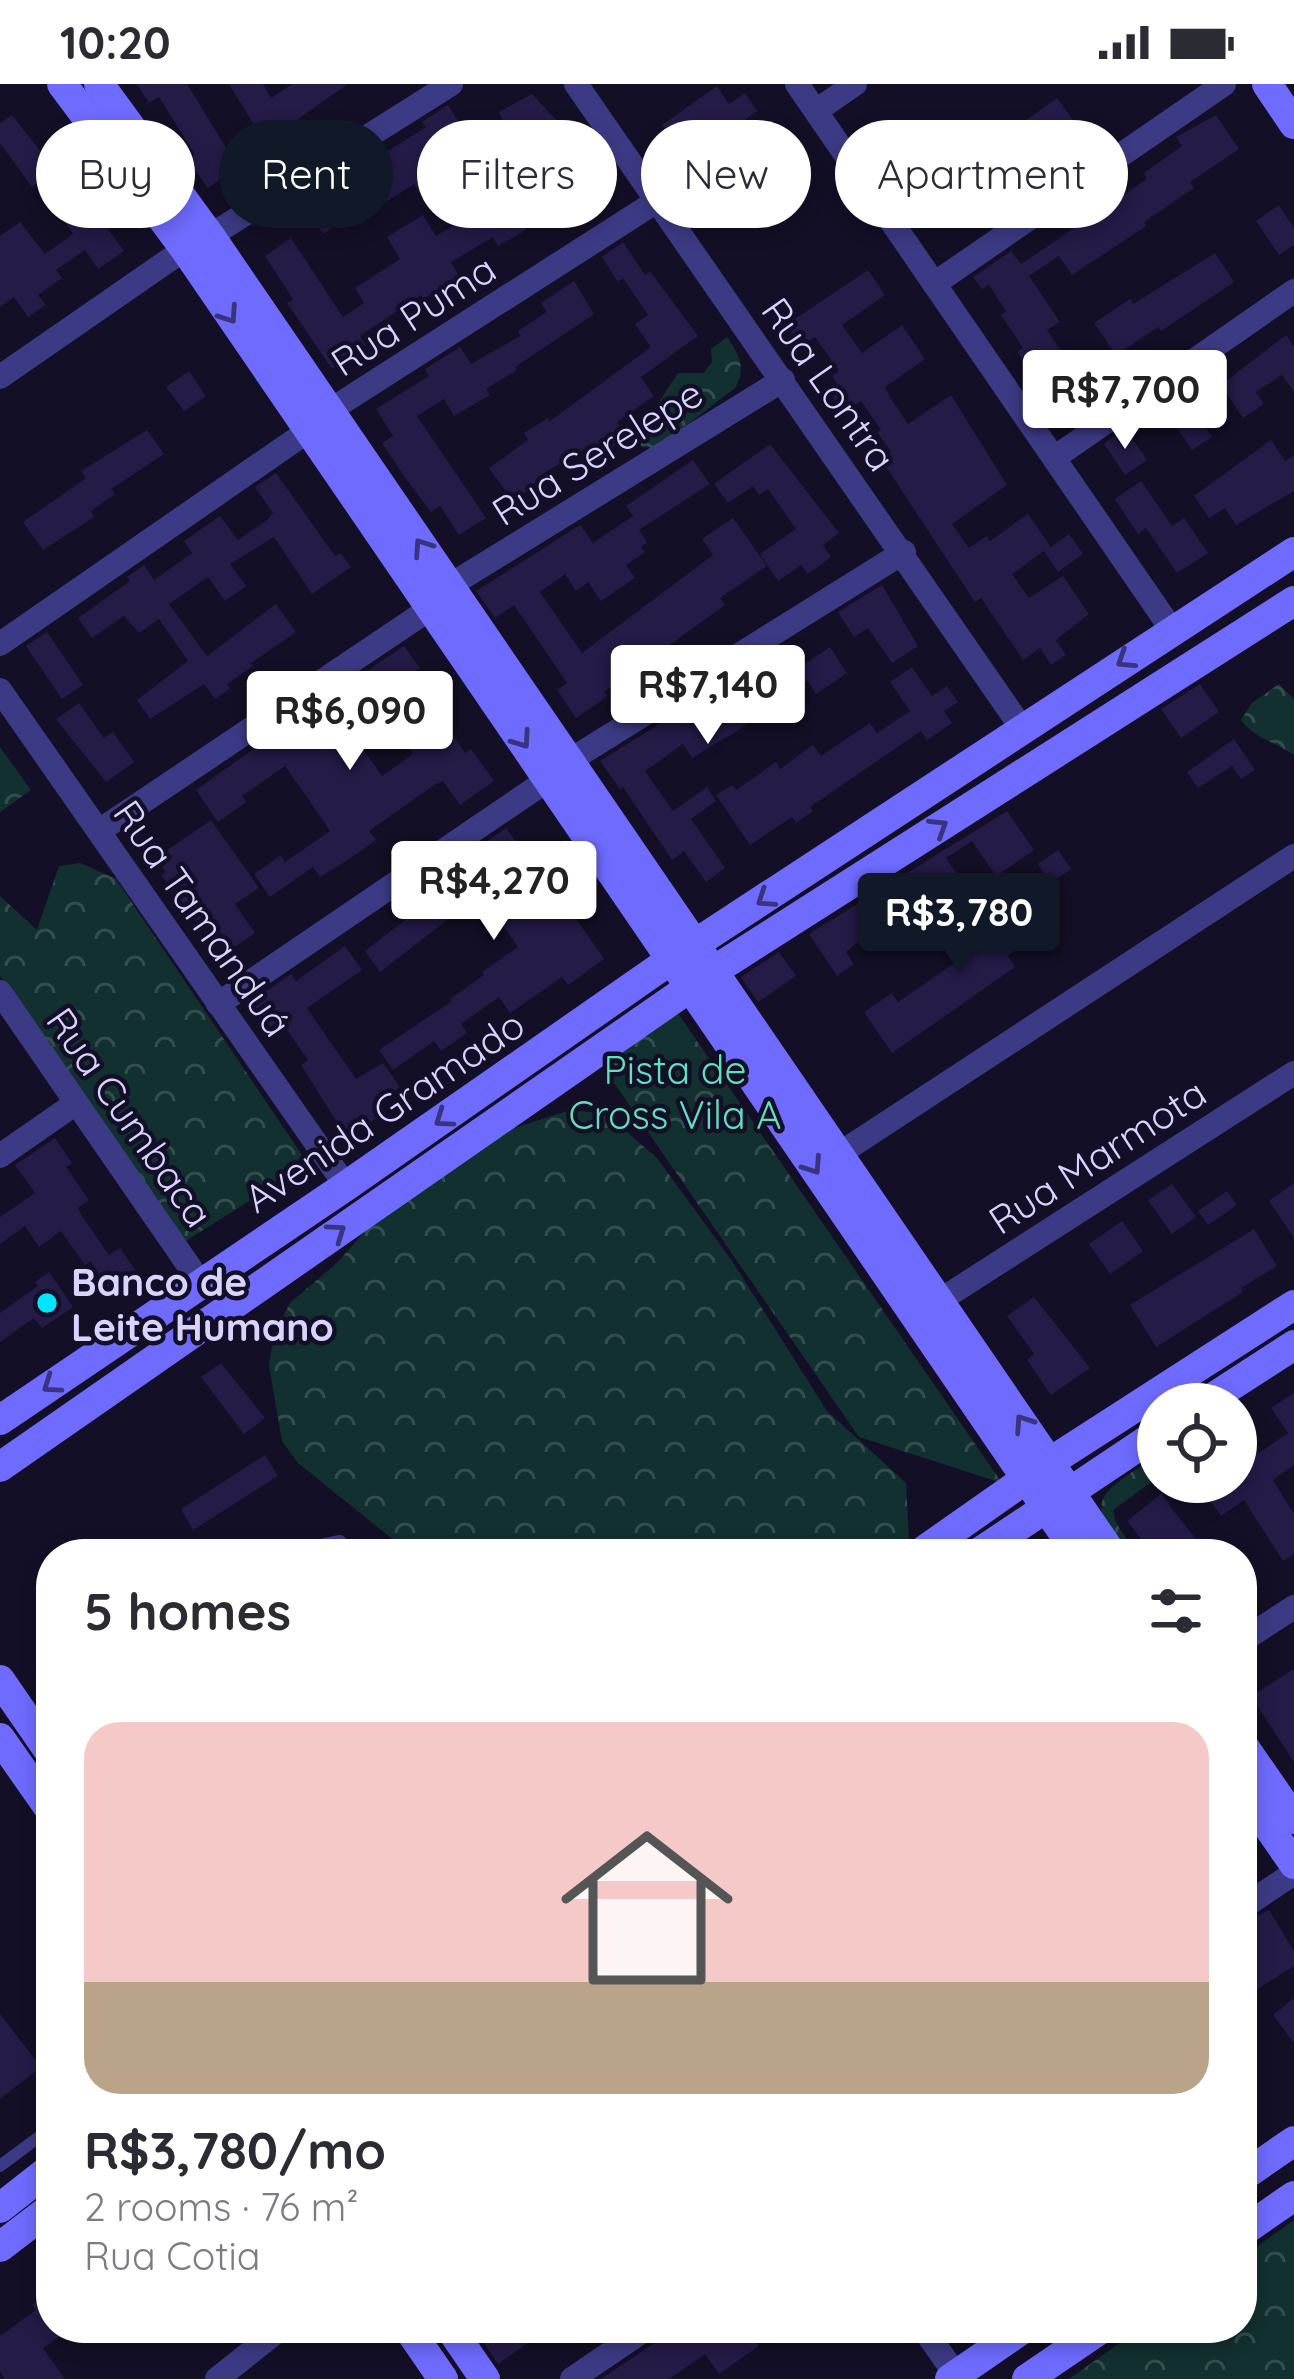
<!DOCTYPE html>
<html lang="en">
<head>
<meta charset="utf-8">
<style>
  :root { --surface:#fff; --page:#f2f2f3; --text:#2b2b33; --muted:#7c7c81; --line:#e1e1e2; --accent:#111827 }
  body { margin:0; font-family:Quicksand,sans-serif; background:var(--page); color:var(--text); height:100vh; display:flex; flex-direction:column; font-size:45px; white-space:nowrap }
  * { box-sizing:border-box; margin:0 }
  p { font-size:39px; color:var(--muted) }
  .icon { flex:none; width:66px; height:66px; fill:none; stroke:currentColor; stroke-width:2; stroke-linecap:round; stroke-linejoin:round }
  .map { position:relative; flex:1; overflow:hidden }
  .drawer { position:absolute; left:36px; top:1455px; width:1221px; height:804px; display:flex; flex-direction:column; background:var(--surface); border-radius:48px; box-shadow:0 6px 18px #0003 }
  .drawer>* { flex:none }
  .banner { position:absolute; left:36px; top:36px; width:1224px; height:108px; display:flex; gap:24px }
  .fabs { position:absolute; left:1137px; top:1299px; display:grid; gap:24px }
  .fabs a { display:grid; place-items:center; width:120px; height:120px; border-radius:50%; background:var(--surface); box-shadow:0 6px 18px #0003; font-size:60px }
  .price { position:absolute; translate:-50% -102px; padding:0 27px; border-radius:12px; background:#fff; color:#222; font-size:39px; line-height:78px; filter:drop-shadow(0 3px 6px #0008) }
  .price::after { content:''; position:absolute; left:50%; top:72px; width:36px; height:27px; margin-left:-18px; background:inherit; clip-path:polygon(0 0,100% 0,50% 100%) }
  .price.selected { background:var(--accent); color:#fff }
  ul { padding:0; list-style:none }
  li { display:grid; align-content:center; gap:24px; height:636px; padding:0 48px }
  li+li { border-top:3px solid var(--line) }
  li span { display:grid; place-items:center; height:372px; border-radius:36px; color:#555 }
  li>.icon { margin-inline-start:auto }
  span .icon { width:216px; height:216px; fill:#fffc; stroke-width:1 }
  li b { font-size:51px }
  h2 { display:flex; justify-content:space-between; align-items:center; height:144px; padding:0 48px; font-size:51px }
  .tag { padding:0 42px; border-radius:54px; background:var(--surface); box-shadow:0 6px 18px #0003; font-size:42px; line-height:108px }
  .tag.selected { background:var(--accent); color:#fff }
  .status { display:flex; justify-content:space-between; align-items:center; height:84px; padding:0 60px; background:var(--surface); direction:ltr }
  .status svg { height:33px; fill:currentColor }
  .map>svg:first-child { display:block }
  .forest { fill:url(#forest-crowns) }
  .building { fill:#241b47 }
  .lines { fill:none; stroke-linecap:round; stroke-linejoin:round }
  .lane { stroke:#3d3a85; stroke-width:12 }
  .street { stroke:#3d3a85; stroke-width:24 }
  .secondary { stroke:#6f6bff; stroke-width:30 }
  .oneway { stroke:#38347d }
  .poi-dot { fill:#00e5ff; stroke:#130f26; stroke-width:4.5 }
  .labels { text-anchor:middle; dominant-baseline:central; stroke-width:9; stroke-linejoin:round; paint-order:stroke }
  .street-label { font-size:39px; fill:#d9d4ff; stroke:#130f26 }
  .park-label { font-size:39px; fill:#5fe0c0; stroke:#130f26 }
  .poi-label { font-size:39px; font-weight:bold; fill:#d9d4ff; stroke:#130f26; text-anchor:start }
</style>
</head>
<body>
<div class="status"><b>10:20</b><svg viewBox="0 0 49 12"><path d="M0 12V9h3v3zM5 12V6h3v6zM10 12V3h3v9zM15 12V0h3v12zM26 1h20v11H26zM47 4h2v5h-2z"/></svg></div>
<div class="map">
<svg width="1294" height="2295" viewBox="0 0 1294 2295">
  <defs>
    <pattern id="forest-crowns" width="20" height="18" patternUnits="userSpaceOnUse" patternTransform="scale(3)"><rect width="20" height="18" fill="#12302f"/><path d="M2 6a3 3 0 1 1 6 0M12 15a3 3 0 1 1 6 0" fill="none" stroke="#344d4e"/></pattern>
  </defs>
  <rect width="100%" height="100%" fill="#130f26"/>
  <g class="forest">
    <path d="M 727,253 C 739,271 747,285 735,304 L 657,364 L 642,363 L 634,350 L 640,336 L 653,327 L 678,289 L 704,289 L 712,278 L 711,265 Z"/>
    <path d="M 1279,600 L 1294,615 L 1294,671 C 1276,658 1255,655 1241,636 L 1252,619 Z"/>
    <path d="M 0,663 L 31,706 L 0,728 Z"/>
    <path d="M 80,779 L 116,795 L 308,1080 L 184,1158 L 0,892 L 0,812 L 37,846 L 59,782 Z"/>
    <path d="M 677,928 L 1002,1399 L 859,1353 L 603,983 Z"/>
    <path d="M 570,1026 L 606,1030 L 657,1074 L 732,1177 L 827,1327 L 906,1399 L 909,1457 L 887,1470 L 411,1470 L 298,1379 L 282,1357 L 269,1281 L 274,1250 L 290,1219 L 337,1179 L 381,1129 L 500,1049 Z"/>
    <path d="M 1148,1377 L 1158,1379 L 1158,1393 L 1113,1426 L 1116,1439 L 1137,1470 L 1123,1470 C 1087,1415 1096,1413 1148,1377 Z"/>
    <path d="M 1294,2136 L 1294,2295 L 1069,2295 L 1141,2244 L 1242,2244 L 1242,2173 Z"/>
  </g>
  <g class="building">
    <path d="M 137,0 L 187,0 L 238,83 L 208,104 L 188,76 L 195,71 L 159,13 L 149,19 Z"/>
    <path d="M 229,0 L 263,0 L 271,14 L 292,0 L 348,0 L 288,42 L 293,49 L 269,65 Z"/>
    <path d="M 717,2 L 729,20 L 745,9 L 757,27 L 743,37 L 767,71 L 780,62 L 799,90 L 781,103 L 778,98 L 726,134 L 702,99 L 731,79 L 713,54 L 679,78 L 667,61 L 673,56 L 662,41 Z"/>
    <path d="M 532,10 L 560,40 L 538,53 L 566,100 L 575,94 L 591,118 L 568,134 L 523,63 L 494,81 L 485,67 L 509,51 L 499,28 Z"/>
    <path d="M 1057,14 L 1079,44 L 1039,72 L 1034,66 L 995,93 L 975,64 L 1009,41 L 1012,46 Z"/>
    <path d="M 448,21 L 473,61 L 438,83 L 445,93 L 420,109 L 414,100 L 363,132 L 360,127 L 323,150 L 305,120 L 426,43 L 422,38 Z"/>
    <path d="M 12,31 L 62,95 L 68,91 L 124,167 L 98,185 L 85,166 L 56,186 L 62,194 L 38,211 L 46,221 L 28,233 L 14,213 L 0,223 L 0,152 L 20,138 L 45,170 L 73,150 L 37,99 L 32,103 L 0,59 L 0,39 Z"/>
    <path d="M 1216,31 L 1239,65 L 1190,98 L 1194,104 L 1144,138 L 1146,142 L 1072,191 L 1059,172 L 1029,192 L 1060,238 L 1047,246 L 1084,301 L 1054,322 L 1017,268 L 1023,264 L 1001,231 L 1006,227 L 989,201 L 982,205 L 973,193 L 1011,167 L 1021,180 L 1147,95 L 1144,89 L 1182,62 L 1176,53 Z"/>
    <path d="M 943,82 L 968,118 L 936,140 L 911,103 Z"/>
    <path d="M 503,105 L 526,146 L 498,162 L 493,153 L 451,178 L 460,193 L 423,215 L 421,211 L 360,252 L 366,262 L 332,285 L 287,219 L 293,215 L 265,172 L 291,154 L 343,233 L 364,219 L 355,204 L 400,175 L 387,153 L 423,131 L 436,152 L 478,127 L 474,121 Z"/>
    <path d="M 1279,121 L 1294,144 L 1294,161 L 1279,171 L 1256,137 Z"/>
    <path d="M 623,158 L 645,191 L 650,187 L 698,252 L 641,293 L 654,312 L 617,338 L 628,353 L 592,377 L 584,365 L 541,391 L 544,395 L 513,417 L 489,384 L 528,356 L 524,349 L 548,334 L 550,337 L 651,263 L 635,240 L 648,231 L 623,194 L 618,198 L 602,173 Z"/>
    <path d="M 1215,169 L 1234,198 L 1161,247 L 1158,243 L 1116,271 L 1094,239 L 1130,215 L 1133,220 Z"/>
    <path d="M 868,186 L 885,211 L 842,241 L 862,269 L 902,241 L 925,275 L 885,303 L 890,313 L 908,340 L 951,311 L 1007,401 L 952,440 L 969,464 L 987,452 L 990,457 L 1028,430 L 1051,463 L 1069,450 L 1083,470 L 1058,488 L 1044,467 L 1012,490 L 1029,514 L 1063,492 L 1089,530 L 1056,556 L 1066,571 L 1051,581 L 1040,564 L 1023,576 L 981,514 L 975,518 L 881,375 L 891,368 L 877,348 L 881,346 L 861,317 L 844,329 L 833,313 L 842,307 L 832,292 L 839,287 L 815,253 L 801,263 L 786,241 Z"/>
    <path d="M 574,197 L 594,230 L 515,283 L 517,286 L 486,305 L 490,311 L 454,332 L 444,315 L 417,332 L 486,434 L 459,451 L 440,422 L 431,428 L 404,392 L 382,359 L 393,352 L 376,325 L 429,292 L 425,285 L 460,263 L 471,280 L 520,252 L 518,247 L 547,228 L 541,219 Z"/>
    <path d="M 1286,251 L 1294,263 L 1294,308 L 1282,291 L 1256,308 L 1264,320 L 1243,334 L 1221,301 Z"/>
    <path d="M 189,287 L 206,312 L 184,327 L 166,303 Z"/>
    <path d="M 1191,321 L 1212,353 L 1192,366 L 1171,335 Z"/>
    <path d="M 1125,344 L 1147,376 L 1125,391 L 1104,360 Z"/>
    <path d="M 147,346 L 164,370 L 111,405 L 115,410 L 91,427 L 94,433 L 43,466 L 23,438 L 86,394 L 81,387 Z"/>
    <path d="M 1271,356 L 1285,377 L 1294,371 L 1294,407 L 1236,441 L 1225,424 L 1209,434 L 1194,412 Z"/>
    <path d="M 770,360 L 839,449 L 823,461 L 831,473 L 808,490 L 801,481 L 778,497 L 760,470 L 796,445 L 768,405 L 759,411 L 753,402 L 728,419 L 714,400 Z"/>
    <path d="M 693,376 L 710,400 L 639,446 L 647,458 L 641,463 L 645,468 L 626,481 L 635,494 L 601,517 L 588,498 L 576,507 L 565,490 L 540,508 L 562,540 L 582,569 L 713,471 L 702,455 L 733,434 L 767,482 L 720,514 L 725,521 L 604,608 L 608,612 L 576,634 L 557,606 L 567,599 L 514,521 L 495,534 L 476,507 L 580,441 L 593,459 L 633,432 L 626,422 Z"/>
    <path d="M 276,389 L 335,472 L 340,469 L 351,483 L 312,510 L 274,453 L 230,480 L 246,502 L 225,517 L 208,493 L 169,520 L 207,572 L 276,520 L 296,548 L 251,579 L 253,582 L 227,600 L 230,605 L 215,615 L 204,600 L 150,635 L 137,616 L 188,577 L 159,535 L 139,549 L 124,532 L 92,554 L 78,534 L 130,497 L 127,493 L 144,481 L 154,496 L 192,469 L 184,457 L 220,432 L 238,456 L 267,436 L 273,429 L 255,403 Z"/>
    <path d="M 1141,397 L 1172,442 L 1184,434 L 1208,469 L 1177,489 L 1146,444 L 1138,450 L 1115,415 Z"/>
    <path d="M 882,501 L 918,562 L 892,579 L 868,544 L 854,553 L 838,528 Z"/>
    <path d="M 47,548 L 83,601 L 62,615 L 26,562 Z"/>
    <path d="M 404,562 L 420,584 L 402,597 L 431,640 L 440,633 L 465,669 L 471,665 L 494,697 L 460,721 L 443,697 L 434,701 L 369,747 L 376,756 L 349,775 L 320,793 L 313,783 L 270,813 L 254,790 L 281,771 L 285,778 L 330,747 L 309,716 L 285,682 L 242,712 L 246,718 L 218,738 L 196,706 L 294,636 L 303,648 L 331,629 L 323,617 L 336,608 L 362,644 L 353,651 L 382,692 L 413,670 L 362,590 Z"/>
    <path d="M 830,563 L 847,589 L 816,610 L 807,596 L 765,630 L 692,674 L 683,660 L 645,687 L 673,727 L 707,703 L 716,717 L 691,735 L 725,784 L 706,798 L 684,767 L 672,776 L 623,703 L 620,705 L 600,677 L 738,591 L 741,595 L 781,567 L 794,587 Z"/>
    <path d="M 912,583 L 932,612 L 947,602 L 958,618 L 944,627 L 952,639 L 927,656 L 921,647 L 810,723 L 813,727 L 796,739 L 792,733 L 750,761 L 716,711 L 732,701 L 736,706 L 776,678 L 780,685 L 813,661 L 821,672 L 870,639 L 877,649 L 910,627 L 890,598 Z"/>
    <path d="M 1200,600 L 1219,628 L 1181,654 L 1161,625 Z"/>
    <path d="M 79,619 L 104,654 L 113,648 L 134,678 L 106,698 L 56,635 Z"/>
    <path d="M 1234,655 L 1255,686 L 1241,695 L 1232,682 L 1198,704 L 1187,688 Z"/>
    <path d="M 1007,727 L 1034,766 L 996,792 L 972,757 L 946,774 L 956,789 L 860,856 L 846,868 L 854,880 L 837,892 L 809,850 Z"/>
    <path d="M 211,736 L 259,804 L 235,820 L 255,849 L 232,865 L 208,832 L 198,839 L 161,791 L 166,788 L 156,774 Z"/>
    <path d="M 506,744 L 554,811 L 562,805 L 581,833 L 577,836 L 604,875 L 568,901 L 562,893 L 510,929 L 499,913 L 461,940 L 467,949 L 441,967 L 434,957 L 393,986 L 379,966 L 452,917 L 450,915 L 484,891 L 482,888 L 518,863 L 481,810 L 380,888 L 365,867 L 435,813 L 432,809 L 487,771 L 480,762 Z"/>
    <path d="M 1058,766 L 1071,785 L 1050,799 L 1038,780 Z"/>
    <path d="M 1014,798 L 1046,845 L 1008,872 L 1015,883 L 892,969 L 864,928 L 892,909 L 898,918 L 1008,842 L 989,814 Z"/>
    <path d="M 345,862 L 362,886 L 307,924 L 356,995 L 383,979 L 400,1003 L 375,1020 L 382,1030 L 347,1054 L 301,981 L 308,976 L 280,936 L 270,943 L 252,917 L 291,890 L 296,897 Z"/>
    <path d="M 779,868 L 796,892 L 758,918 L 741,893 Z"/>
    <path d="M 55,1054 L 72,1079 L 66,1083 L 89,1116 L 78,1124 L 82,1132 L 109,1171 L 120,1164 L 138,1190 L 112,1208 L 90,1177 L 85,1181 L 61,1147 L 39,1163 L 25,1142 L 0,1160 L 0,1133 L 35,1109 L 15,1081 Z"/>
    <path d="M 1294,1099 L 1294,1154 L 1269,1117 Z"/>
    <path d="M 1172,1100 L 1196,1133 L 1172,1150 L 1148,1116 Z"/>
    <path d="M 1227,1107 L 1237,1121 L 1208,1141 L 1198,1127 Z"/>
    <path d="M 1122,1137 L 1143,1167 L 1110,1190 L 1089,1160 Z"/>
    <path d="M 1254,1145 L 1277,1182 L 1241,1204 L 1243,1208 L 1156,1263 L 1130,1221 Z"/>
    <path d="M 49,1188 L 73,1223 L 42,1244 L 34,1234 L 0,1258 L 0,1229 L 38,1202 L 35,1198 Z"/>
    <path d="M 1034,1213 L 1090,1284 L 1051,1311 L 1027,1276 L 1034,1270 L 1007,1232 Z"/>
    <path d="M 221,1279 L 265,1334 L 244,1350 L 201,1293 Z"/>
    <path d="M 1294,1309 L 1294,1381 L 1273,1396 L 1294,1430 L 1294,1470 L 1283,1477 L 1244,1416 L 1221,1432 L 1197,1398 L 1236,1398 L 1236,1336 L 1259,1369 L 1288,1349 L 1271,1324 Z"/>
    <path d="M 265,1371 L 278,1392 L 193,1446 L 181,1425 Z"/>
    <path d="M 1161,1410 L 1173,1426 L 1208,1470 L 1153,1470 L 1127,1437 Z"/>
    <path d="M 1294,1585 L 1294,1678 L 1251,1612 Z"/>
    <path d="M 1269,1826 L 1294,1867 L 1294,1882 L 1256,1906 L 1242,1883 L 1242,1840 Z"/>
    <path d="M 1294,1914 L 1294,1959 L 1273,1931 Z"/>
    <path d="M 0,1930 L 41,1983 L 0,2015 Z"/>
    <path d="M 51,2207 L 51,2244 L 71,2244 L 43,2264 L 65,2295 L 5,2295 L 0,2288 L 0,2252 L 36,2226 L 32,2221 Z"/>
    <path d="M 491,2244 L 549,2244 L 498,2280 L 479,2252 Z"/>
    <path d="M 667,2244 L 746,2244 L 759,2262 L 719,2290 L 705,2270 L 669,2295 L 601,2295 L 656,2258 Z"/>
  </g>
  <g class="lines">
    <g class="lane">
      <path d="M 308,1470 L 325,1460 L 340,1457 L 352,1470"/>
      <path d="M 0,2082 L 51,2044"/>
    </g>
    <g class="street">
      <path d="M 576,0 L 1021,643"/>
      <path d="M 797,0 L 1172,546"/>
      <path d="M 816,27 L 855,0"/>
      <path d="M 210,152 L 451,0"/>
      <path d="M 934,200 L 1224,0"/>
      <path d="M 0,293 L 185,165"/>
      <path d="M 329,327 L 657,117"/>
      <path d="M 1054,374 L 1294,207"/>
      <path d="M 449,502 L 783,296"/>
      <path d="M 0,560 L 308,347"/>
      <path d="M 0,606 L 346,1102"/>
      <path d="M 569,677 L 904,468"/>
      <path d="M 99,747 L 431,524"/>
      <path d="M 0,908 L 200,1198"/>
      <path d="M 218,920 L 549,695"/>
      <path d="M 839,1070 L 1294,772"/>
      <path d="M 0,1072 L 76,1019"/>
      <path d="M 939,1217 L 1294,989"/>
      <path d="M 1242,1557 L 1294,1523"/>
      <path d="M 1242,1824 L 1294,1789"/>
      <path d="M 923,2244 L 956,2291"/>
      <path d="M 217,2295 L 281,2244"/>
      <path d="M 572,2295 L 647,2244"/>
    </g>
    <g class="secondary">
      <path d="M 62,0 L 185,165 L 1078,1470"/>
      <path d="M 99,0 L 210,152 L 1112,1470"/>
      <path d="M 1267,0 L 1294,40"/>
      <path d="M 1203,1320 L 1294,1261"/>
      <path d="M 0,1336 L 346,1102 L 672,875 L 1294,468"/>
      <path d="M 0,1383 L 715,886 L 1294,517"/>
      <path d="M 919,1470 L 1050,1378 L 1294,1221"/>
      <path d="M 977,1470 L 1158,1349"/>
      <path d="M 0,1596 L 51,1670"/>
      <path d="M 0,1654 L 51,1727"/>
      <path d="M 1242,1660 L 1294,1735"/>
      <path d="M 1242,1705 L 1294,1780"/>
      <path d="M 1242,2093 L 1294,2057"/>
      <path d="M 0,2124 L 51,2084"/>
      <path d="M 1242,2148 L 1294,2112"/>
      <path d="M 0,2163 L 51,2124"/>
      <path d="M 408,2244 L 443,2295"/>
      <path d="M 450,2244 L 485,2295"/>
      <path d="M 950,2295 L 1024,2244"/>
      <path d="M 1027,2295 L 1102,2244"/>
    </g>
  </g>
  <defs><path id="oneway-chevron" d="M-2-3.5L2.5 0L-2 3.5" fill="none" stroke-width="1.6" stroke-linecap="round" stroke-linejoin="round" transform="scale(3)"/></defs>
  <g class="oneway">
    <use href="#oneway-chevron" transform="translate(229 231) rotate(56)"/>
    <use href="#oneway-chevron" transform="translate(422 463) rotate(-124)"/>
    <use href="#oneway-chevron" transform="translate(1125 576) rotate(147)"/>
    <use href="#oneway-chevron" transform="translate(522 656) rotate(55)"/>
    <use href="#oneway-chevron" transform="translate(939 743) rotate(-32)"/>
    <use href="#oneway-chevron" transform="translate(765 815) rotate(146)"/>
    <use href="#oneway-chevron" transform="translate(443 1035) rotate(145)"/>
    <use href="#oneway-chevron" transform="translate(813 1082) rotate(56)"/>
    <use href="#oneway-chevron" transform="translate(337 1148) rotate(-35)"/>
    <use href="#oneway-chevron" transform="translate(51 1301) rotate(145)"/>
    <use href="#oneway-chevron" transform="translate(1023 1339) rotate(-124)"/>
  </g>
  <circle class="poi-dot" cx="47" cy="1219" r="12"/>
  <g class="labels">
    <g class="street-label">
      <text transform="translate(413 231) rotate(-33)">Rua Puma</text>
      <text transform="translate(829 300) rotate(55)">Rua Lontra</text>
      <text transform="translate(597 368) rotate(-32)">Rua Serelepe</text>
      <text transform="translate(203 834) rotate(55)">Rua Tamanduá</text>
      <text transform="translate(384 1027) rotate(-34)">Avenida Gramado</text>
      <text transform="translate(130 1033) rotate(55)">Rua Cumbaca</text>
      <text transform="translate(1097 1072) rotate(-33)">Rua Marmota</text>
    </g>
    <g class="park-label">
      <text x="675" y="985">Pista de<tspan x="675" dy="45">Cross Vila A</tspan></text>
    </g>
    <g class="poi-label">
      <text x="71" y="1197">Banco de<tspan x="71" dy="45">Leite Humano</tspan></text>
    </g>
  </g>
</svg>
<div class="fabs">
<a><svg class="icon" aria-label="locate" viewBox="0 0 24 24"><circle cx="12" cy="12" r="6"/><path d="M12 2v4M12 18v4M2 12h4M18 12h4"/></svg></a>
</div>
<b class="price" style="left:1125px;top:368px">R$7,700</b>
<b class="price" style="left:708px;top:663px">R$7,140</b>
<b class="price" style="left:350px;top:689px">R$6,090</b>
<b class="price" style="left:494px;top:859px">R$4,270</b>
<b class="price selected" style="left:959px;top:891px">R$3,780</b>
<div class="banner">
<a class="tag">Buy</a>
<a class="tag selected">Rent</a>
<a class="tag">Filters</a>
<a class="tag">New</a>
<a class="tag">Apartment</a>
</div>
<section class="drawer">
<h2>5 homes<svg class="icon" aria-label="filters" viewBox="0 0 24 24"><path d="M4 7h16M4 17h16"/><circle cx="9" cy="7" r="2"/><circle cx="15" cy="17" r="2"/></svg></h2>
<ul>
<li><span style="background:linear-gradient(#f6c9c9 70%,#b9a48a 0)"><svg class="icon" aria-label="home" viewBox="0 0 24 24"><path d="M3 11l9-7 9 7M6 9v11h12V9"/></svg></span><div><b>R$3,780/mo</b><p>2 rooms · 76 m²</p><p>Rua Cotia</p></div></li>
</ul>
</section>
</div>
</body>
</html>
